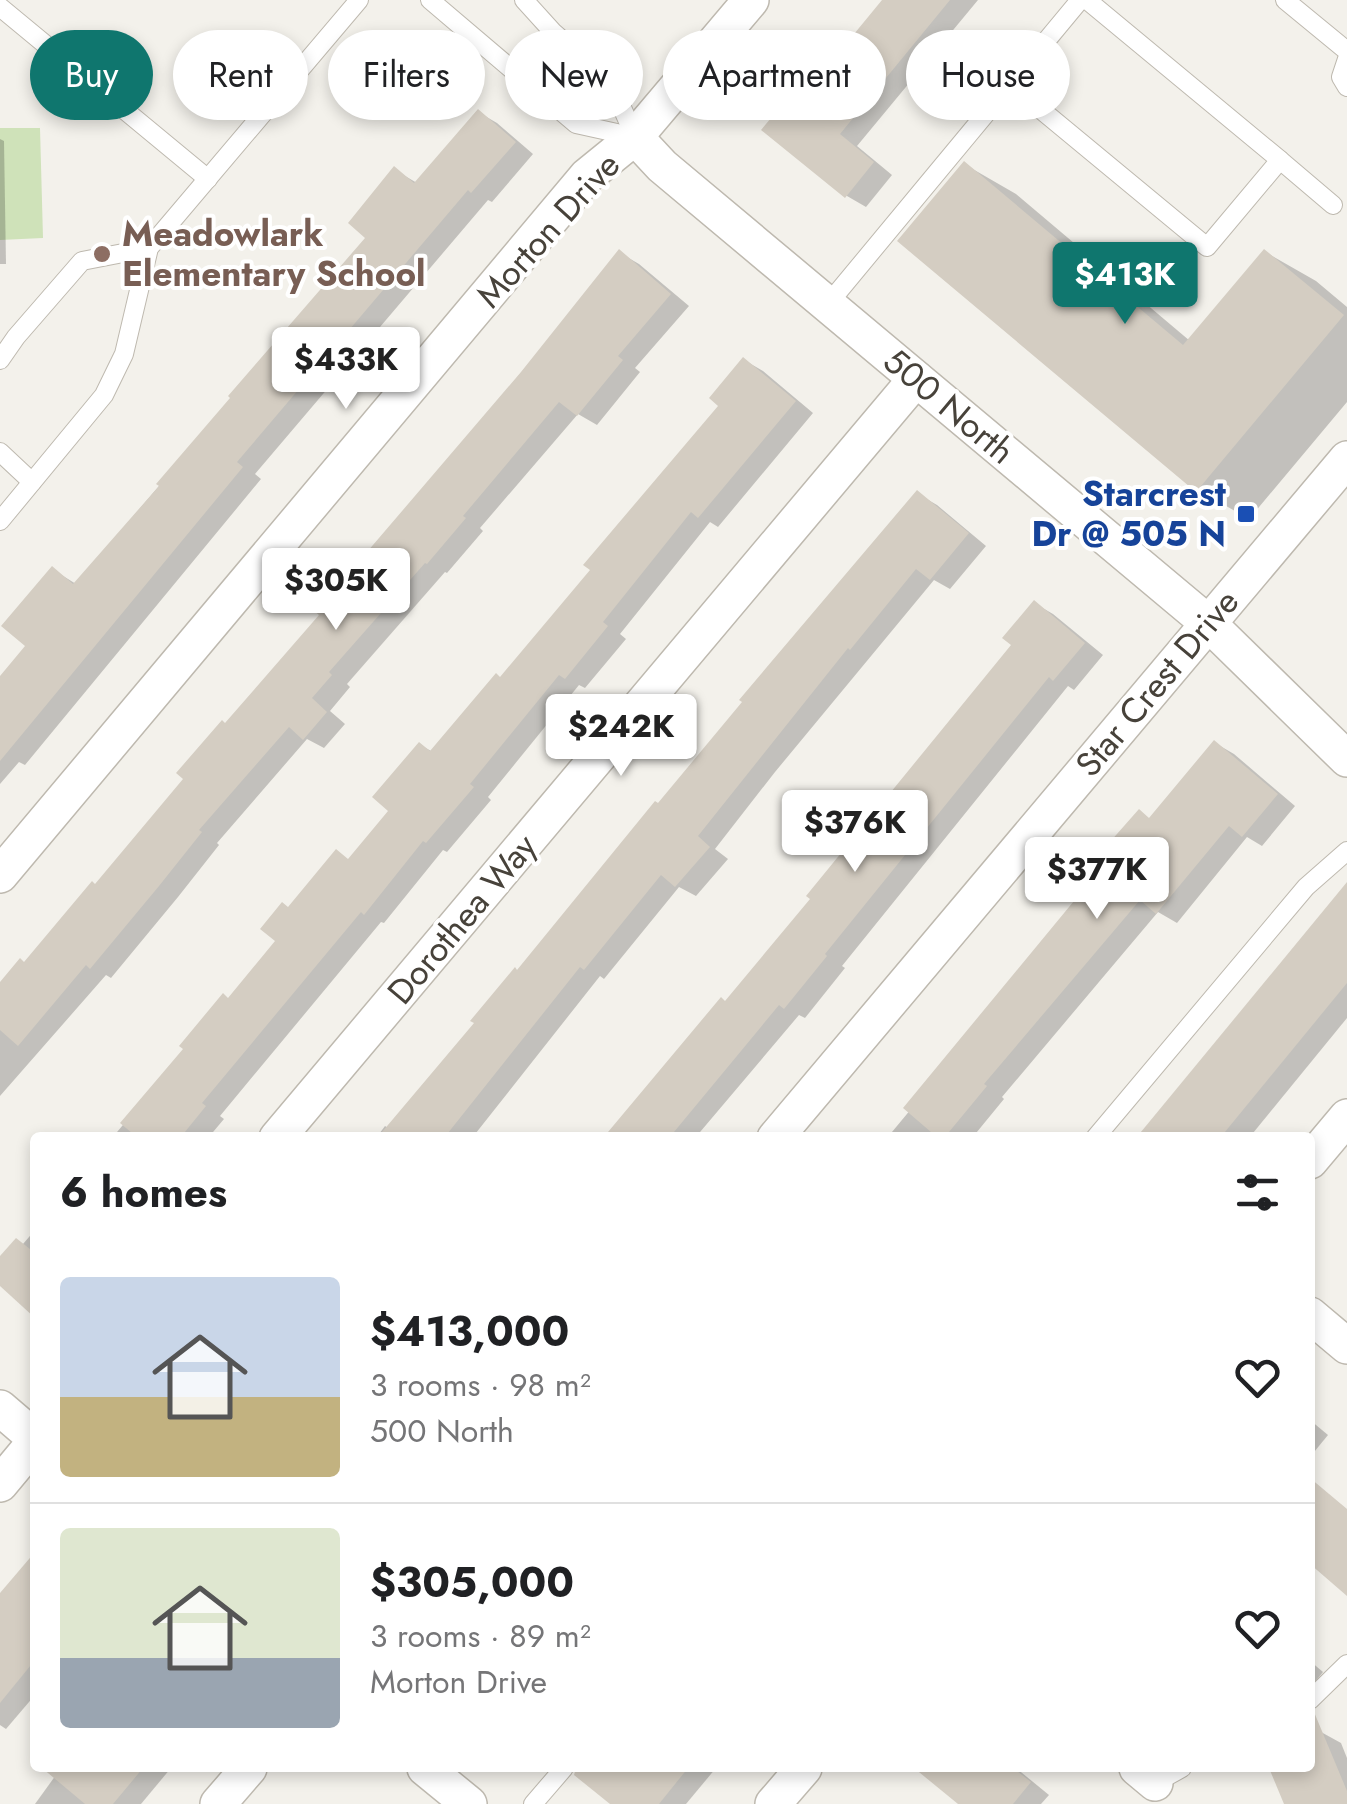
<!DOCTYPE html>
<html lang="en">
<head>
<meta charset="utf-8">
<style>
  :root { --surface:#fff; --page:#f2f2f2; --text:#202124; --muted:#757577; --line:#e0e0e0; --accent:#0f766e }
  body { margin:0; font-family:Jost,sans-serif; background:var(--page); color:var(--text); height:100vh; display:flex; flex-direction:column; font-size:38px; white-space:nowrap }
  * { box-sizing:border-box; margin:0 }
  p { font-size:32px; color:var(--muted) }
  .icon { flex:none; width:55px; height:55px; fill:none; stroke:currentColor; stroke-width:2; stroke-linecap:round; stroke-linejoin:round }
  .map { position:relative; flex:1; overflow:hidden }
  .sheet { position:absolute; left:30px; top:1132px; width:1285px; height:640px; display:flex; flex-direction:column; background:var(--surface); border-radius:10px; box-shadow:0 5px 15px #0003 }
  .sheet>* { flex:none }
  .banner { position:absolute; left:30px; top:30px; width:1288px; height:90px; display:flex; gap:20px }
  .price { position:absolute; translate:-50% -85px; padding:0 22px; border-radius:10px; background:#fff; color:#222; font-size:32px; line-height:65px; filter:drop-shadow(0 2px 5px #0008) }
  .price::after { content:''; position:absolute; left:50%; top:60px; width:30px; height:22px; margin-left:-15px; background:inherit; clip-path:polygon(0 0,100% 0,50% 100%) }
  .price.current { background:var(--accent); color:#fff }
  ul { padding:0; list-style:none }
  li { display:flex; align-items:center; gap:30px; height:250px; padding:0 30px }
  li+li { border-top:2px solid var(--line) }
  li span { display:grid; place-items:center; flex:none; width:280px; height:200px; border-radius:10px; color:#555 }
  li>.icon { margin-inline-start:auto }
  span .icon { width:120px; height:120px; fill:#fffc; stroke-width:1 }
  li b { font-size:42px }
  h2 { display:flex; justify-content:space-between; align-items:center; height:120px; padding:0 30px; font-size:42px }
  .chip { padding:0 35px; border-radius:45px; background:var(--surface); box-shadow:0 5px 15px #0003; font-size:35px; line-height:90px }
  .chip.current { background:var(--accent); color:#fff }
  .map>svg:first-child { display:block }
  .green { fill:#cfe2b9 }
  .shadow { fill:#0003 }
  .building { fill:#d4cdc2 }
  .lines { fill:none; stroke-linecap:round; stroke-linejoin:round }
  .lane-casing { stroke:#beb9af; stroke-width:20 }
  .street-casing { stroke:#beb9af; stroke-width:38 }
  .lane { stroke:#fff; stroke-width:18 }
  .street { stroke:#fff; stroke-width:35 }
  .education-dot { fill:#8d6e63; stroke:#fff; stroke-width:4 }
  .transit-dot { fill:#1a4fb4; stroke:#fff; stroke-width:4 }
  .labels { text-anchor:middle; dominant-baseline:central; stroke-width:8; stroke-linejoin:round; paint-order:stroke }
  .street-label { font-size:35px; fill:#47423a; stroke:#fff }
  .education-label { font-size:35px; font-weight:bold; fill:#785e54; stroke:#fff; text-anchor:start }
  .transit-label { font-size:35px; font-weight:bold; fill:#164399; stroke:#fff; text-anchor:end }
</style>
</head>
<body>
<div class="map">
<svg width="1347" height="1804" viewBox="0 0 1347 1804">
  <rect width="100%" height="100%" fill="#f3f1eb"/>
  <path class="green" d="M 0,128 L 40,128 L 43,238 L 0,240 Z"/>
  <g class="shadow">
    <path d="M 885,0 L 978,0 L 857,146 L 892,175 L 866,207 L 847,196 L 764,129 L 801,102 Z"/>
    <path d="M 478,112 L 497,123 L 533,154 L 492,202 L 488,200 L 255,474 L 261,479 L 25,765 L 19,762 L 0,784 L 0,680 L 28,646 L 52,569 L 76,584 L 369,238 L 395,170 L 417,183 Z"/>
    <path d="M 0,139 L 4,141 L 6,264 L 0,264 Z"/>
    <path d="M 964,164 L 1016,194 L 1190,341 L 1265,252 L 1316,281 L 1347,307 L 1347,402 L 1249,519 L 1198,490 Z"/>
    <path d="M 620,253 L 639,264 L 689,306 L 635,368 L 640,372 L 597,425 L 578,414 L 480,528 L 483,531 L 447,573 L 445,572 L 347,684 L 350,687 L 330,711 L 345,724 L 324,748 L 307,739 L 217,843 L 219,845 L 178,897 L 111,978 L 106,975 L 0,1096 L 0,986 L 25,964 L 96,887 Z"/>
    <path d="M 744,360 L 763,371 L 813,413 L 718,527 L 710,522 L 620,634 L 626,639 L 585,688 L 579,685 L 488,797 L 491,800 L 447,852 L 443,850 L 384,923 L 381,922 L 220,1116 L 224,1119 L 208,1138 L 112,1138 L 278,940 L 290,909 L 350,861 L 391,810 L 420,745 L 433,752 L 502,679 L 593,570 L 722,406 Z"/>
    <path d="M 918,494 L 937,505 L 986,546 L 950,589 L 934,580 L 775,772 L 715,849 L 728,859 L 696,896 L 679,887 L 604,979 L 600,976 L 472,1138 L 467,1135 L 465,1138 L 376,1138 L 385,1126 L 388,1128 Z"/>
    <path d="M 1034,603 L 1053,614 L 1103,655 L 1074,690 L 1068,686 L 842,966 L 845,968 L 805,1018 L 799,1015 L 695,1138 L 606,1138 L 726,1003 L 813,898 L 1014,644 Z"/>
    <path d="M 1215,743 L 1234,754 L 1295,806 L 1262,846 L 1247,837 L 1177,923 L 1158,912 L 1002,1097 L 1004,1099 L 972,1138 L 887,1138 Z"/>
    <path d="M 1347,886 L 1347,1018 L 1249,1138 L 1138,1138 Z"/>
    <path d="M 35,1230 L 35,1314 L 0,1283 L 0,1260 L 23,1244 Z"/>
    <path d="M 1310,1420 L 1328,1435 L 1310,1457 Z"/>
    <path d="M 35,1556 L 35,1695 L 6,1729 L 0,1725 L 0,1612 Z"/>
    <path d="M 1310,1661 L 1323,1672 L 1310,1688 Z"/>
    <path d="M 1321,1732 L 1341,1743 L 1347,1758 L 1347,1804 L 1287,1804 L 1272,1768 L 1310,1768 L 1310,1736 Z"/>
    <path d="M 61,1768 L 171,1768 L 141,1804 L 35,1804 Z"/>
    <path d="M 599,1768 L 716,1768 L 686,1804 L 614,1804 L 587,1782 Z"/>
    <path d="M 918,1768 L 1016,1768 L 1049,1795 L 1041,1804 L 962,1804 Z"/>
  </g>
  <g class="building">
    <path d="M 882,0 L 950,0 L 840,134 L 874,162 L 845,198 L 761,130 L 791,94 L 799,101 Z"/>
    <path d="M 478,109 L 516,142 L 471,193 L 468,190 L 237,462 L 243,467 L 0,761 L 0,676 L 25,646 L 1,626 L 52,566 L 73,584 L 159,486 L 156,484 L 230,398 L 228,396 L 365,238 L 348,223 L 394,166 L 414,183 Z"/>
    <path d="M 964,161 L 1183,345 L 1264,249 L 1344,315 L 1196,492 L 897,241 Z"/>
    <path d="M 619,249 L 671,294 L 618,356 L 623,360 L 577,416 L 559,402 L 463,516 L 466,518 L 427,564 L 425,563 L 329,672 L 332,675 L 312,698 L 327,712 L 303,740 L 289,727 L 199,830 L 202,832 L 159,886 L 90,969 L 86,965 L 18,1046 L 0,1030 L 0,982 L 20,958 L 24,962 L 92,881 L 95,884 L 183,779 L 176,773 L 222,720 L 225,723 L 319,615 L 312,609 L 358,556 L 361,559 L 521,372 Z"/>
    <path d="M 743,357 L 796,401 L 698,518 L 691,512 L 603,622 L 608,626 L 565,679 L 559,675 L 470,784 L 474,787 L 426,843 L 423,841 L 364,915 L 361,912 L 202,1103 L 206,1106 L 180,1138 L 138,1138 L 120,1123 L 183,1049 L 179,1046 L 223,993 L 228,998 L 275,941 L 260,929 L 282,902 L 288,907 L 336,849 L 348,859 L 388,811 L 372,797 L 419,742 L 430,751 L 496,673 L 500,677 L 590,570 L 583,565 L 718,406 L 709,398 Z"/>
    <path d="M 917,490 L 969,533 L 930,580 L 916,569 L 850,650 L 848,648 L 698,836 L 710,847 L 675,887 L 661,875 L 584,970 L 580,967 L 444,1138 L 377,1138 L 474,1023 L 470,1021 L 515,967 L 517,970 L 655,801 L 658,803 L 742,702 L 739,700 Z"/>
    <path d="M 1034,600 L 1085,643 L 1053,681 L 1049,677 L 825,954 L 827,956 L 784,1009 L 779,1005 L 669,1138 L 603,1138 L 721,997 L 725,1001 L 810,899 L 806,896 L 1011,645 L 1002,638 Z"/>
    <path d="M 1214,740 L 1278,794 L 1242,837 L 1229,826 L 1156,914 L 1140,900 L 984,1084 L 987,1086 L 944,1138 L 938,1138 L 903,1108 L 1102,867 L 1094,860 L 1139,809 L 1149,818 Z"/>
    <path d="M 1347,882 L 1347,983 L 1220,1138 L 1136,1138 Z"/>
    <path d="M 16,1238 L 35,1253 L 35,1318 L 0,1286 L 0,1256 Z"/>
    <path d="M 1310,1478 L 1347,1509 L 1347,1596 L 1310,1564 Z"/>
    <path d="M 35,1552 L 35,1660 L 0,1703 L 0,1593 Z"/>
    <path d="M 1310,1712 L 1314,1712 L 1347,1791 L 1347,1804 L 1284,1804 L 1269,1768 L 1310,1768 Z"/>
    <path d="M 42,1768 L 143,1768 L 113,1804 L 85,1804 Z"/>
    <path d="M 576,1768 L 688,1768 L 659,1804 L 610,1804 L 574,1775 Z"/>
    <path d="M 914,1768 L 1013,1768 L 1031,1782 L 1013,1804 L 958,1804 Z"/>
  </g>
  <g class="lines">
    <defs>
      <g id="lane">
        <path d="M 430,0 L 576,124 L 635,137"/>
        <path d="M 524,0 L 553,32 L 611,83 L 635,137"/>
        <path d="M 1285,0 L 1347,51"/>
        <path d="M 0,7 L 208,179"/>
        <path d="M 1347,59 L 1341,77 L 1347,87"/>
        <path d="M 1010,84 L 1207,247 L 1280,160 L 1087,0"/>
        <path d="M 1280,160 L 1333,205"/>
        <path d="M 828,304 L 1080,0"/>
        <path d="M 0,360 L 16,337 L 82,261 L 149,248"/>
        <path d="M 0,452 L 32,482"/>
        <path d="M 0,521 L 104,395 L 124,354 L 149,248 L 359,0"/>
        <path d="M 1095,1138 L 1306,887 L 1347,851"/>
        <path d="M 1310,1700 L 1347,1664"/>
        <path d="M 1155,1783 L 1182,1768"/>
        <path d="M 533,1804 L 564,1768"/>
      </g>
      <g id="street">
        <path d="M 635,137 L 662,166 L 1208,623 L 1347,759"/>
        <path d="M 0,875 L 587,176 L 635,137 L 751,0"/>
        <path d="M 277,1138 L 916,379"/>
        <path d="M 775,1138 L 1347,459"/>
        <path d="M 1310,1161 L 1347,1117"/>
        <path d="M 1310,1315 L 1347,1346"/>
        <path d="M 0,1408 L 35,1438"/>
        <path d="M 0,1484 L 35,1442"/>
        <path d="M 425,1768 L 469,1804"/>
        <path d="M 1137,1768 L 1155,1783"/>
        <path d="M 218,1804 L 249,1768"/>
        <path d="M 773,1804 L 804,1768"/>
      </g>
    </defs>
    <use href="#lane" class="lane-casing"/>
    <use href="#street" class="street-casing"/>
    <use href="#lane" class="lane"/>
    <use href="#street" class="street"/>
  </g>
  <circle class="education-dot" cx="102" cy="254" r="10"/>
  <rect class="transit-dot" x="1236" y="504" width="20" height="20" rx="5"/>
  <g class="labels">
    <g class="street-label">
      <text transform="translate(548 230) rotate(-48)">Morton Drive</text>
      <text transform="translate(949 406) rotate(40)">500 North</text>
      <text transform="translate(1157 683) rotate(-50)">Star Crest Drive</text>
      <text transform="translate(462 919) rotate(-50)">Dorothea Way</text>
    </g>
    <g class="education-label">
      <text x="122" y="234">Meadowlark<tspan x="122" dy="40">Elementary School</tspan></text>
    </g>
    <g class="transit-label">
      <text x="1226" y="494">Starcrest<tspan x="1226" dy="40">Dr @ 505 N</tspan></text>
    </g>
  </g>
</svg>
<b class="price current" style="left:1125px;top:327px">$413K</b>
<b class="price" style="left:346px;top:412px">$433K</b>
<b class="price" style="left:336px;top:633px">$305K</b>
<b class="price" style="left:621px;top:779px">$242K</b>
<b class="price" style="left:855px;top:875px">$376K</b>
<b class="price" style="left:1097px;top:922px">$377K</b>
<div class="banner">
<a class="chip current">Buy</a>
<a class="chip">Rent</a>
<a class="chip">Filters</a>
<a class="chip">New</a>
<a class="chip">Apartment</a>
<a class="chip">House</a>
</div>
<section class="sheet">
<h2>6 homes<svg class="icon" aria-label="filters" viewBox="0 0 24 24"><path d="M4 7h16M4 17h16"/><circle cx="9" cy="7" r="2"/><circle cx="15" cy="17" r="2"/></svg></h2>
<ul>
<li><span style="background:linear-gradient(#c9d6e8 60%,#c2b280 0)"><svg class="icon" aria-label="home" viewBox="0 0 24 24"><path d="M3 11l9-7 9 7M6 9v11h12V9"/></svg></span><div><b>$413,000</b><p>3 rooms · 98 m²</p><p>500 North</p></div><svg class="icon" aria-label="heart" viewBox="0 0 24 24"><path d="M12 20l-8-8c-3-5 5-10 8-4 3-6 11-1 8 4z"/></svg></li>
<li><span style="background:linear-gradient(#dfe7d0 65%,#9aa5b1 0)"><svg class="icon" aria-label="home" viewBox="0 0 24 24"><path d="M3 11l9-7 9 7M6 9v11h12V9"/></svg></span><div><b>$305,000</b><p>3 rooms · 89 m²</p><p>Morton Drive</p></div><svg class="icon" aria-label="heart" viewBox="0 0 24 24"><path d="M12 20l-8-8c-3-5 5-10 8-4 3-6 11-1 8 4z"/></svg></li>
</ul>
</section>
</div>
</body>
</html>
